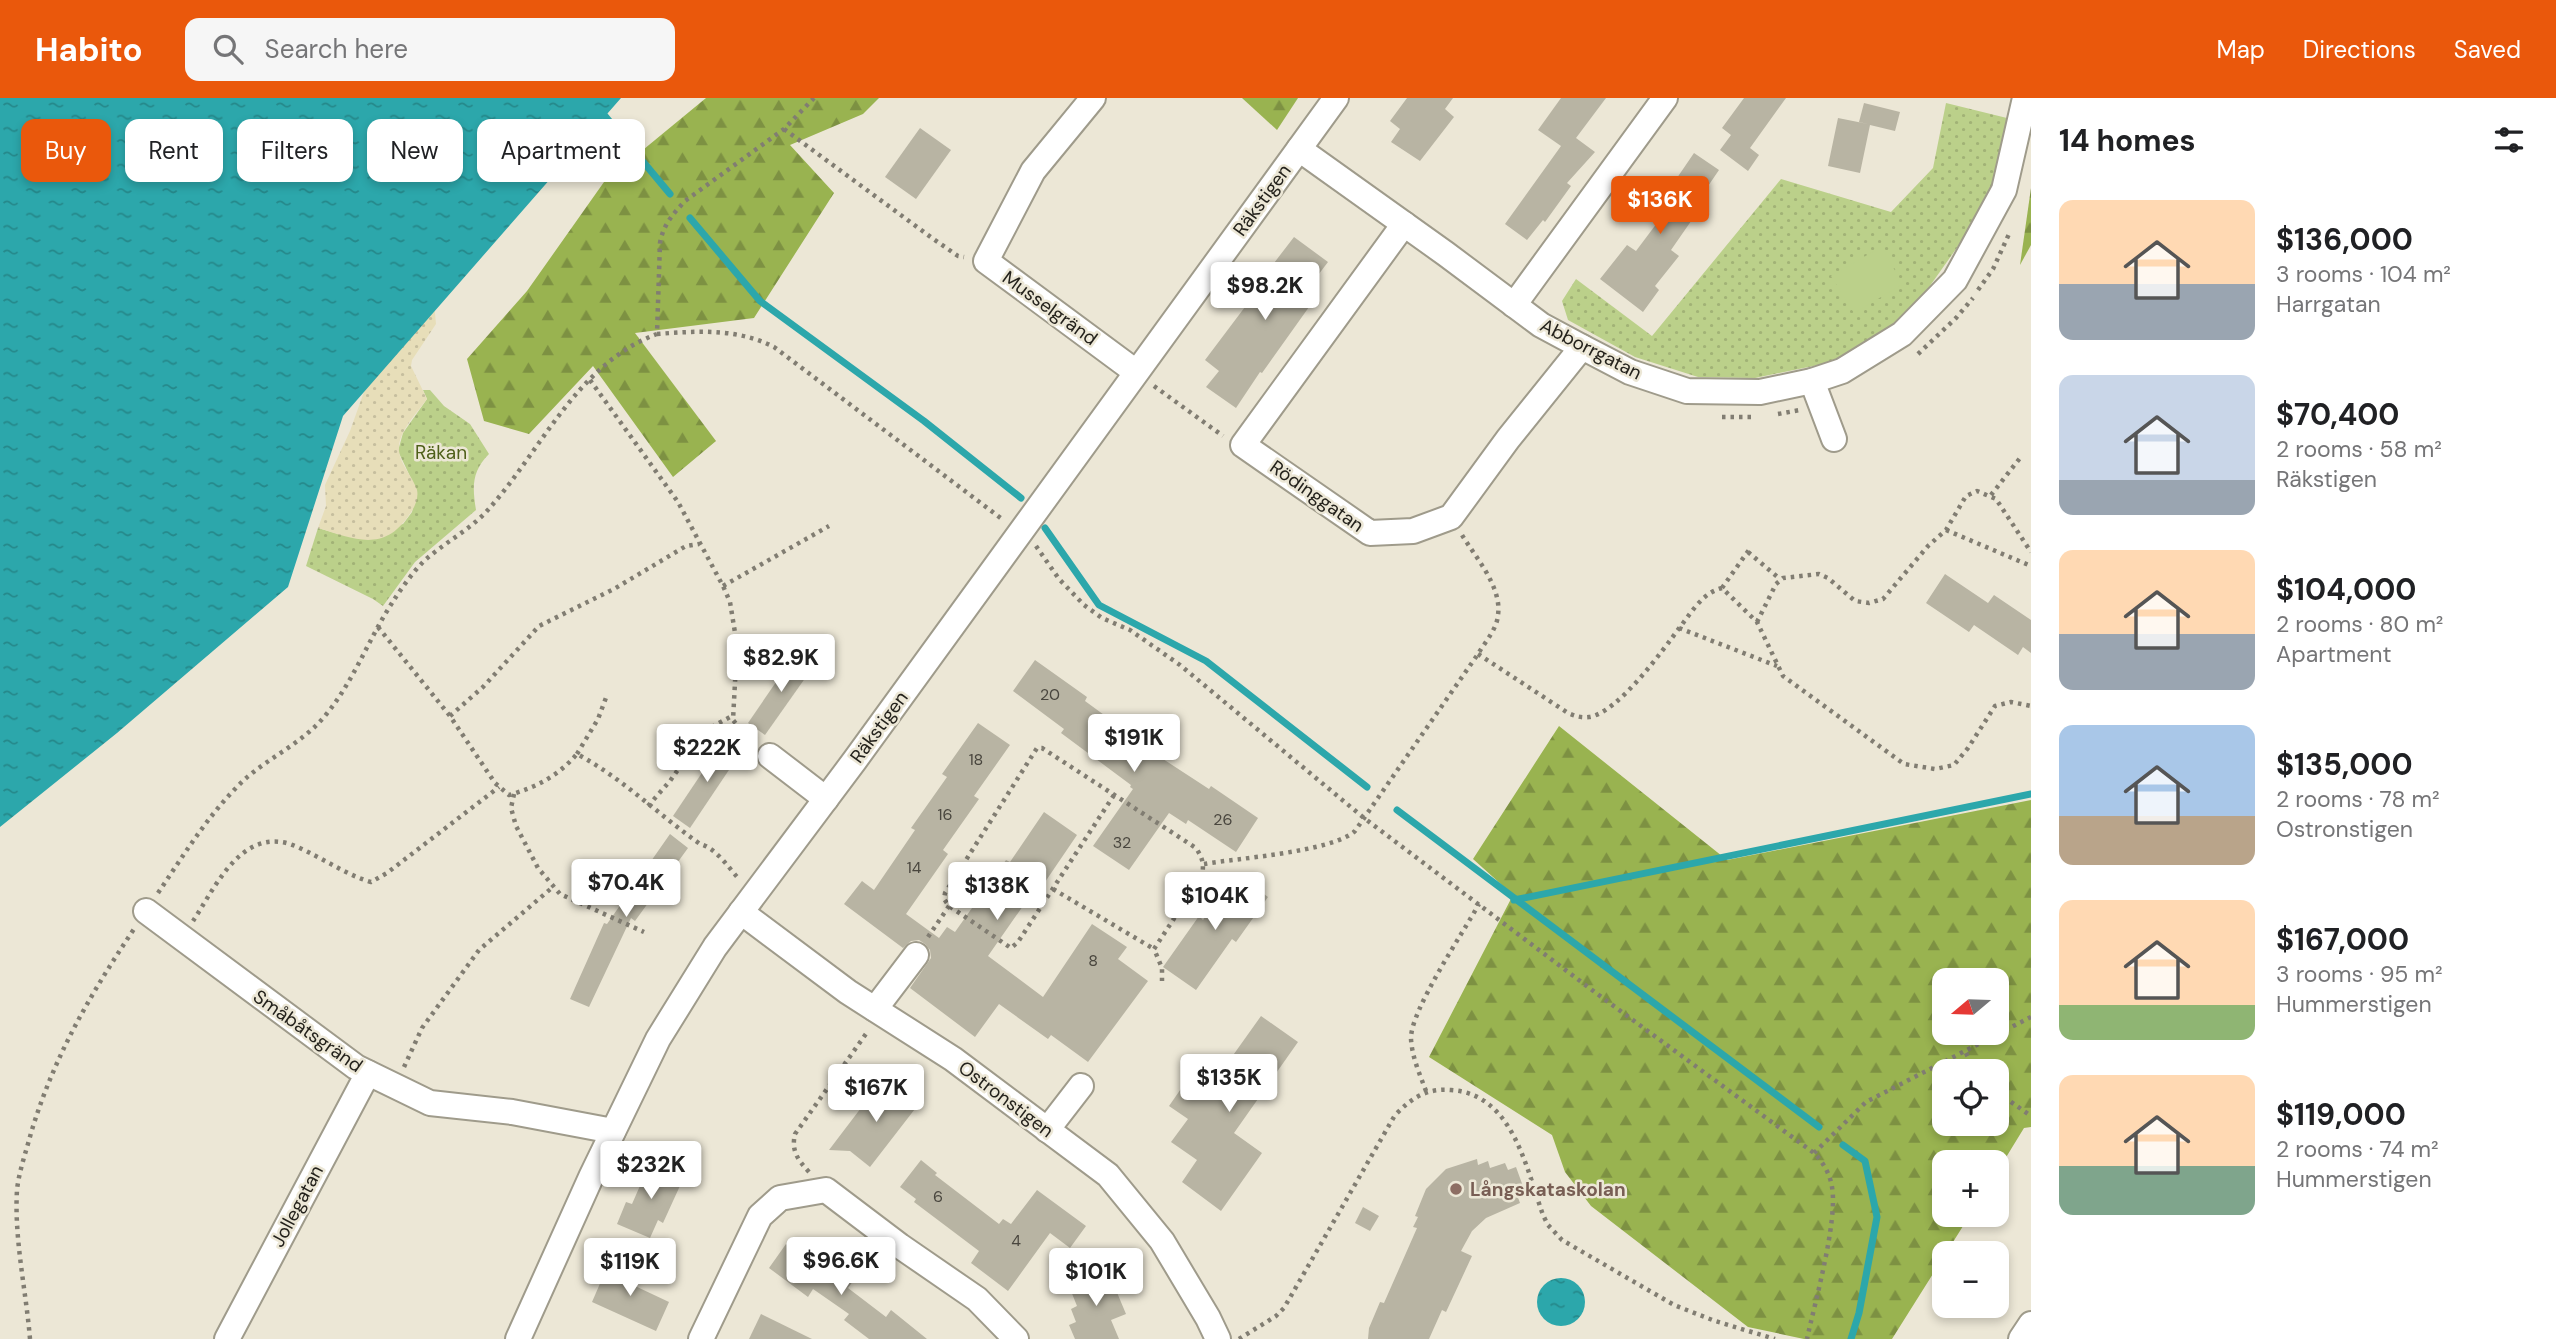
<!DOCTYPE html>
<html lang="en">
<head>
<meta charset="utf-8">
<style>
  :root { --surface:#fff; --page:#f6f6f6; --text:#202124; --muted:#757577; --accent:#ea580c }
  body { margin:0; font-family:"DM Sans",sans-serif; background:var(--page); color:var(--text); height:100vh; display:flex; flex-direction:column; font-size:26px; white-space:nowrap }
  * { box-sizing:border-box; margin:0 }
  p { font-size:23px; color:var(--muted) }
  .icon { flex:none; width:38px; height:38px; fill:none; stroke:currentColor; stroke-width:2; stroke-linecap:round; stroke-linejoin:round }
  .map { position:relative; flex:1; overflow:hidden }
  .sheet { display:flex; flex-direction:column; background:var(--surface); width:525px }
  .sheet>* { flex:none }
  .banner { position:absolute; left:21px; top:21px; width:665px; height:63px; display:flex; gap:14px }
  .needle { width:46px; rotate:251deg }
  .buttons { position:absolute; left:1932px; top:870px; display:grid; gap:14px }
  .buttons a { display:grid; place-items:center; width:77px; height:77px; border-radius:14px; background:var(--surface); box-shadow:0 4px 10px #0003; font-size:35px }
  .price { position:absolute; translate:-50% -60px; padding:0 16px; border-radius:7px; background:#fff; color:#222; font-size:23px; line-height:46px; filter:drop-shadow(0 2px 4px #0008) }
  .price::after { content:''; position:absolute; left:50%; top:42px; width:21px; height:16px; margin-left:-10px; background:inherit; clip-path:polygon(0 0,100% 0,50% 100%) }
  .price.on { background:var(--accent); color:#fff }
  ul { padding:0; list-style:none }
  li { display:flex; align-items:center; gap:21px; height:175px; padding:0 28px }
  li span { display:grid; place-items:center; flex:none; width:196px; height:140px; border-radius:14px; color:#555 }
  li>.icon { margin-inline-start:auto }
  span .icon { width:84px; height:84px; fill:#fffc; stroke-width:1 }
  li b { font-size:30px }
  h2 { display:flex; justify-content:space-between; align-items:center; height:84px; padding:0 28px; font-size:30px }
  .tag { padding:0 24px; border-radius:14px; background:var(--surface); box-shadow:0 4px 10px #0003; font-size:24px; line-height:63px }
  .tag.on { background:var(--accent); color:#fff }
  header { display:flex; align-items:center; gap:42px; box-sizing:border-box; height:98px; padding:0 35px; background:var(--accent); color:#fff }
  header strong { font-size:33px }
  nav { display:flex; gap:38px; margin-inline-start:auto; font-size:24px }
  .search { width:490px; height:63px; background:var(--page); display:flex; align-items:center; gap:18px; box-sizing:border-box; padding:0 24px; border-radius:14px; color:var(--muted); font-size:26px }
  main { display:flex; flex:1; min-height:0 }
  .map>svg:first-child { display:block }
  .green { fill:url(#green-dots) }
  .forest { fill:url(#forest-firs); fill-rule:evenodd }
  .sand { fill:url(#sand-dots) }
  .pitch { fill:#bbd08a }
  .water { fill:url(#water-ripples) }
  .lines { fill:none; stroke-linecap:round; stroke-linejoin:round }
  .stream { stroke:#2ca7ab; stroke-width:7 }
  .building { fill:#b8b4a3 }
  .minor-casing { stroke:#9f9b8b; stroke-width:28 }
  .path { stroke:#817d72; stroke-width:4.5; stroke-dasharray:3.5 5; stroke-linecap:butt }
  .minor { stroke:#fff; stroke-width:24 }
  .education-dot { fill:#8d6e63; stroke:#ece7d6; stroke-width:2.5 }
  .labels { text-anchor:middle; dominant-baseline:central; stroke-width:5; stroke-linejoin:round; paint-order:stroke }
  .number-label { font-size:16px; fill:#49463e }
  .street-label { font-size:19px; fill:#24221c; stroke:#ece7d6 }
  .park-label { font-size:19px; fill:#4f601a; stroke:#ece7d6 }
  .education-label { font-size:19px; font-weight:bold; fill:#785e54; stroke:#ece7d6; text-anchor:start }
</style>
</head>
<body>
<header>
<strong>Habito</strong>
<div class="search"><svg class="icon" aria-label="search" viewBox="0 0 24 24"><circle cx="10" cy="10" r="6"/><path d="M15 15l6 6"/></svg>Search here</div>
<nav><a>Map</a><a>Directions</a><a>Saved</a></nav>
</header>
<main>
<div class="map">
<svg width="2031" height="1241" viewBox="0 0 2031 1241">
  <defs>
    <pattern id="green-dots" width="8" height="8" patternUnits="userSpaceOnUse" patternTransform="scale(1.75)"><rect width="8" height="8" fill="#bbd08a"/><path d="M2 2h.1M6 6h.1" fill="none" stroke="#a1b276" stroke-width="1.8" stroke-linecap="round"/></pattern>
    <pattern id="forest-firs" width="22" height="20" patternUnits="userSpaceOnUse" patternTransform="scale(1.75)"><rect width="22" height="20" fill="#99b350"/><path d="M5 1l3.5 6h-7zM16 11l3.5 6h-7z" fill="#7d9142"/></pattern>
    <pattern id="sand-dots" width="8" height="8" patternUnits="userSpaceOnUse" patternTransform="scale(1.75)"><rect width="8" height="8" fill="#e7deb9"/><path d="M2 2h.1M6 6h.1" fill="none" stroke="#c6be9e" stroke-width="1.8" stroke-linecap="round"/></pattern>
    <pattern id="water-ripples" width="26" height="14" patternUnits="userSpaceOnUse" patternTransform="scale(1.75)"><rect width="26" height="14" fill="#2ca7ab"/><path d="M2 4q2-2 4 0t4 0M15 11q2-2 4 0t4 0" fill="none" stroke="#25888a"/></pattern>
  </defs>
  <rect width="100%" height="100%" fill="#ece7d6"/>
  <g class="green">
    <path d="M 1946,5 L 2011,21 L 2000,83 L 1985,110 L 1903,226 L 1833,264 L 1755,280 L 1698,279 L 1635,259 L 1568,222 L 1562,203 L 1576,181 L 1652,238 L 1781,81 L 1891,114 L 1933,70 Z"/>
    <path d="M 423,292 L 430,292 L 444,308 L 470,326 L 489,356 C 472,373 472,388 476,412 L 415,464 L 383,508 L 373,501 L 306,468 L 318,430 L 342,437 L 403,426 L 412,414 L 417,393 L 398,353 L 403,335 L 427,301 Z"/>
  </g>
  <g class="forest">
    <path d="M 706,0 L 879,0 L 863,16 L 790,47 L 834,95 L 754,220 L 635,235 L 716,343 L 673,379 L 593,268 L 529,336 L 484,323 L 467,261 L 527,193 L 604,84 Z"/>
    <path d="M 1242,0 L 1298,0 L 1277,32 Z"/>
    <path d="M 2031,90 L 2031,147 L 2020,167 Z"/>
    <path d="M 1559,628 L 1727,762 L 2031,702 L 2031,1029 L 2024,1030 L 1997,1074 L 1997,1064 L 1944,1064 L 1944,1116 L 1970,1117 L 1892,1241 L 1804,1241 L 1748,1229 L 1591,1108 L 1565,1074 L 1552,1037 L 1429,959 L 1513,797 L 1473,761 ZM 1997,882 L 1997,934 L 1944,934 L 1944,882 ZM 1997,973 L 1997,1026 L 1944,1026 L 1944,973 Z"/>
  </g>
  <path class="sand" d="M 434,204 L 436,226 L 412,262 L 411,268 L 427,301 C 417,315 397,335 399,353 C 400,366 413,379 417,392 C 419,400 414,411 409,417 C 384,455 354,441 318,430 L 326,408 L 325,387 L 350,333 L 381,246 Z"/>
  <path class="pitch" d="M 1881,149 L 1903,186 L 1854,215 L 1831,178 Z"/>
  <g class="water">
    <path d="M 0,0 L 621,0 L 343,318 L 288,489 L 117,635 L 0,729 Z"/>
    <circle cx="1561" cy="1204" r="24"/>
  </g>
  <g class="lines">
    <g class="stream">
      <path d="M 605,18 L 670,96"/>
      <path d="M 690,120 L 760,203 L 924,323 L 1021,400"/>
      <path d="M 1045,430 L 1099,507 L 1206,563 L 1367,689"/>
      <path d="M 1397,712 L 1819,1029"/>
      <path d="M 1514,802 L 2031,696"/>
      <path d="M 1843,1047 L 1865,1063 L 1877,1119 L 1859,1215 L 1851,1241"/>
    </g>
  </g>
  <g class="building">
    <path d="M 1407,0 L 1453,0 L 1445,11 L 1454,19 L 1420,63 L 1391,44 L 1400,31 L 1390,23 Z"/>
    <path d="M 1561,0 L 1606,0 L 1576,40 L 1595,54 L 1567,85 L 1571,88 L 1545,124 L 1543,122 L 1527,142 L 1505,126 L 1561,48 L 1538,32 Z"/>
    <path d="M 1744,0 L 1786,0 L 1750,50 L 1759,57 L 1748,73 L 1720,52 L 1731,37 L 1722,30 Z"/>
    <path d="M 1864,5 L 1900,14 L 1895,33 L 1870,27 L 1860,75 L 1828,68 L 1838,20 L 1868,26 L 1859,24 Z"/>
    <path d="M 920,30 L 951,52 L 916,101 L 885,79 Z"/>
    <path d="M 1694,55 L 1719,72 L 1691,113 L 1696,116 L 1671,152 L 1679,158 L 1655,188 L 1659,192 L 1643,214 L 1600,181 L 1627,147 L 1636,153 L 1660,121 L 1642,108 L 1656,88 L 1666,96 Z"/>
    <path d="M 1294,139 L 1328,164 L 1309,189 L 1319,195 L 1262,275 L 1260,274 L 1236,310 L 1206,289 L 1219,273 L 1205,262 L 1257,193 L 1254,191 Z"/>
    <path d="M 1945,476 L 1988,505 L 1994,497 L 2031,522 L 2031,555 L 2023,549 L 2018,557 L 1974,527 L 1969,534 L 1926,505 Z"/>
    <path d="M 796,555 L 813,569 L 765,637 L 748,625 Z"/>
    <path d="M 1035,562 L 1087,599 L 1085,603 L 1141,644 L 1140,646 L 1209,691 L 1211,688 L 1258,720 L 1236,754 L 1188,722 L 1186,726 L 1169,715 L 1129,772 L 1093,748 L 1133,691 L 1130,689 L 1131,687 L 1061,635 L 1064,631 L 1013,593 Z"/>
    <path d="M 978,625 L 1010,647 L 974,698 L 979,701 L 943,752 L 948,756 L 906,816 L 939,840 L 947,829 L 955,834 L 1006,762 L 1010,764 L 1044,714 L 1077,737 L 1043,787 L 1039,785 L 988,858 L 1043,899 L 1092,826 L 1127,849 L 1118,861 L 1148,883 L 1088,964 L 1051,937 L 1048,941 L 999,906 L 975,939 L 910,890 L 931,860 L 930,852 L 925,846 L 919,842 L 911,843 L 903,850 L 844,806 L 862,783 L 874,792 L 915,732 L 911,730 L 947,679 L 942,676 Z"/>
    <path d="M 724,642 L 741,654 L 690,730 L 673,718 Z"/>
    <path d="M 670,736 L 688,750 L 635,823 L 631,820 L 589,909 L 570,901 L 604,825 L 607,826 Z"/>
    <path d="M 1236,776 L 1268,799 L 1236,844 L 1232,841 L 1196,892 L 1163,869 L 1199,818 L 1203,822 Z"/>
    <path d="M 1261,918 L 1298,944 L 1234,1035 L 1262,1055 L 1221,1113 L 1182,1084 L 1197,1062 L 1171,1044 L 1188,1021 L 1169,1008 L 1185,985 L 1204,998 Z"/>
    <path d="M 883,981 L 918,1007 L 870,1069 L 850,1053 L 829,1052 Z"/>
    <path d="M 1477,1061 L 1478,1067 L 1488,1063 L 1490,1070 L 1505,1065 L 1508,1072 L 1516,1069 L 1524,1091 L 1516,1094 L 1520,1105 L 1486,1120 L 1472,1133 L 1461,1153 L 1472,1158 L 1446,1214 L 1442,1212 L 1429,1241 L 1368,1241 L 1369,1230 L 1380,1204 L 1384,1205 L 1417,1130 L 1413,1129 L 1418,1119 L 1415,1118 L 1426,1091 L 1446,1071 Z"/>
    <path d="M 921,1062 L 937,1075 L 935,1077 L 999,1126 L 1003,1121 L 1011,1126 L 1037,1092 L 1086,1128 L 1070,1150 L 1050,1135 L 1008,1193 L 971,1165 L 979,1153 L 914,1104 L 916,1101 L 900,1089 Z"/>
    <path d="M 650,1065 L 684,1079 L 663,1125 L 658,1122 L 650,1140 L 617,1126 L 626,1104 L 632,1106 Z"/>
    <path d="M 1363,1109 L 1379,1118 L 1370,1133 L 1355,1125 Z"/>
    <path d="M 786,1146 L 834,1181 L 841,1170 L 856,1179 L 848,1190 L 886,1219 L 891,1212 L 927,1241 L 869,1241 L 844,1222 L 849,1216 L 813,1191 L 808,1199 L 769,1170 Z"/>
    <path d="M 623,1163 L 642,1172 L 635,1188 L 669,1204 L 656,1233 L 592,1204 L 605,1174 L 616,1179 Z"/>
    <path d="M 1108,1173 L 1126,1216 L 1111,1222 L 1119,1241 L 1075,1241 L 1069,1227 L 1076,1224 L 1071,1211 L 1077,1208 L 1069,1188 Z"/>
    <path d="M 761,1216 L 812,1241 L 749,1241 Z"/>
  </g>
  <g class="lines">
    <defs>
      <g id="minor">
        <path d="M 1093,0 L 1033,73 L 986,163 L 1136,274"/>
        <path d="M 1299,51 L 1446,156 L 1541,227 L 1582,249 L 1630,274 L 1687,293 L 1760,294 L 1812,283 L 1842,273 L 1902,236 L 1955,182 L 2004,92 L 2025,0"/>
        <path d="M 1404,126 L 1243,347 L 1370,435 L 1413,433 L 1451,419 L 1508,341 L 1582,249"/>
        <path d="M 1514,207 L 1665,0"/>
        <path d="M 1812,283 L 1834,341"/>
        <path d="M 770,658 L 826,701"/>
        <path d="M 146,813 L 356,969 L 430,1005 L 512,1014 L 613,1033"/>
        <path d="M 741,814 L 848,894 L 953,961 L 1108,1077 L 1162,1143 L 1208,1220 L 1218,1241"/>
        <path d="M 875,911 L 916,857"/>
        <path d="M 1047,1032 L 1081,988"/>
        <path d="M 227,1241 L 368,975"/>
        <path d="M 518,1241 L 592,1077 L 658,941 L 715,849 L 855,662 L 1336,0"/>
        <path d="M 701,1241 L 760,1118 L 780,1100 L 826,1092 L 900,1148 L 977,1201 L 1016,1241"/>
        <path d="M 2021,1241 L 2031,1226"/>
      </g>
    </defs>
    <use href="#minor" class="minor-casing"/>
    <g class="path">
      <path d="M 784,31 L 932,140 L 958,158 L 964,159"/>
      <path d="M 1978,192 L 1993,171 L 2009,136"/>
      <path d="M 657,236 C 697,233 737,230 774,249 L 1002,421"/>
      <path d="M 1918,256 L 1956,220 L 1973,200"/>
      <path d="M 590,282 L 678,404 L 723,488 L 730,504 L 737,547 L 733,622 L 753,647"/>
      <path d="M 1154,288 L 1223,338"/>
      <path d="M 1778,316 L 1800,312"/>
      <path d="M 1722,319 L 1752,319"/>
      <path d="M 1991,397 L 2020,360"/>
      <path d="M 1946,432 L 2031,468"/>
      <path d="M 1036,448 L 1059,481 L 1084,507 L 1102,520 L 1130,532 L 1180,567 L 1364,720 L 1596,895 L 1814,1055 C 1823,1064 1830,1076 1832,1089 C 1838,1123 1815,1204 1807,1241"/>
      <path d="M 1748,454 L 1780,481"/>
      <path d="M 723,488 L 829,428"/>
      <path d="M 1722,490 L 1751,449"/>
      <path d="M 1757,524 L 1776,486 L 1783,480 L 1819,476 L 1828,480 L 1855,503 L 1869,505 L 1883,501 L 1928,448 L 1946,432 L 1966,398 L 1977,393 L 1996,401 L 2031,454"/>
      <path d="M 378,529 L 450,618 L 495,685 L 509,697 C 537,689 558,678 577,656 C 622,680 659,717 700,746 C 716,750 728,769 739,781"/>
      <path d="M 1679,530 L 1777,568"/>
      <path d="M 1478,556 L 1568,615 C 1575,618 1581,620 1589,619 C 1618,615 1663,552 1680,529 C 1692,514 1702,495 1722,490 L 1757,524 L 1783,578 L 1904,666 L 1935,671 L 1954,667 L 1968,650 L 1995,608 L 2011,604 L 2031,608"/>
      <path d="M 450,618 L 483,589 L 539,528 L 614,491 L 686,448 L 699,446"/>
      <path d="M 577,656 L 598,621 L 607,597"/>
      <path d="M 514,696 L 511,710 L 516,728 L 538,770 L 560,796 L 644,834"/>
      <path d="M 1114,697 L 1018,844 L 1011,850 L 949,808 L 944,801 L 945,795 L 1037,650 L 1042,650 L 1196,750 C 1203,761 1204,766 1202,778 L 1154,851 L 1162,870 L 1162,883"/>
      <path d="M 648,708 L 670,683 L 706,632 L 732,618"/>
      <path d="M 1204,766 C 1238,760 1332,754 1355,733 L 1478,556 C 1485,544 1497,531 1498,517 C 1502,489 1476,460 1462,437"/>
      <path d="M 1053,791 L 1154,851"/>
      <path d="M 158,795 C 185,755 210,714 245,681 C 270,659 302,645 324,619 C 353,585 368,542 392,505 C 401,491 412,475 424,463 C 444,445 468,433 486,414 C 541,354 576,266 657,236 L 660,145 C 663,127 673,116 685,103 L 784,31 L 814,0"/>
      <path d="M 193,823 C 213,793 237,738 281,744 C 291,745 304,752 312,756 C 332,766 350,778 371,784 L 387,775 L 499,689"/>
      <path d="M 928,839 L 949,808"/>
      <path d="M 1966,955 L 1975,973"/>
      <path d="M 404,969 L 422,930 L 479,852 L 554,788"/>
      <path d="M 1426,993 C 1420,977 1412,959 1411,941 C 1410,913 1463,835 1479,806"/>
      <path d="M 1997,994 L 2031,1018"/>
      <path d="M 1814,1055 L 1866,1004 L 2031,919"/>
      <path d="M 809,1074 C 798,1062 791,1053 795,1036 L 868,933"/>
      <path d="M 30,1241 C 26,1192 14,1141 17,1092 C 19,1073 26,1054 31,1035 C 54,958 90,897 134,831"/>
      <path d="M 1239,1241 L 1276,1218 L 1284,1210 L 1395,1017 C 1412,1000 1426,990 1451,992 C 1513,996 1526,1070 1543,1117 L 1548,1127 L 1562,1142 L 1674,1207 L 1715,1223 L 1775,1241"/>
    </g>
    <use href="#minor" class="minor"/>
  </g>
  <circle class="education-dot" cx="1456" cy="1091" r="7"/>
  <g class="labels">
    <g class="number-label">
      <text x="1050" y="596">20</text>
      <text x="976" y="661">18</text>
      <text x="945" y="716">16</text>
      <text x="1223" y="721">26</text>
      <text x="1122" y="744">32</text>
      <text x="914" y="769">14</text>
      <text x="1093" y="862">8</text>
      <text x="938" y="1098">6</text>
      <text x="1016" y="1142">4</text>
    </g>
    <g class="street-label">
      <text transform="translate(1262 102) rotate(-54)">Räkstigen</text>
      <text transform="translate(1050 210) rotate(36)">Musselgränd</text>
      <text transform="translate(1591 251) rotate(27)">Abborrgatan</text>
      <text transform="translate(1317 398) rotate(35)">Rödinggatan</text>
      <text transform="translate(879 629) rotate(-54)">Räkstigen</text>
      <text transform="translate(308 933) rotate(35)">Småbåtsgränd</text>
      <text transform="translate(1006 1001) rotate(37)">Ostronstigen</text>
      <text transform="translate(297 1108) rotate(-62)">Jollegatan</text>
    </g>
    <g class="park-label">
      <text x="441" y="354">Räkan</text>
    </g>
    <g class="education-label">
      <text x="1470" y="1091">Långskataskolan</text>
    </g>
  </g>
</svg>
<div class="buttons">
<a><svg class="needle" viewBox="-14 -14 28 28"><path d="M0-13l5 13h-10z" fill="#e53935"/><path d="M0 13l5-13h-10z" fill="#757577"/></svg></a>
<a><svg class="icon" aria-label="locate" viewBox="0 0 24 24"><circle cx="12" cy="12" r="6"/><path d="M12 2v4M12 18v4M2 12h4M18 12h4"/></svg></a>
<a>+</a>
<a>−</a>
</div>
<b class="price on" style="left:1660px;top:138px">$136K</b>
<b class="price" style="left:1265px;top:224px">$98.2K</b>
<b class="price" style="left:781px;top:596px">$82.9K</b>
<b class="price" style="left:1134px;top:676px">$191K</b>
<b class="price" style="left:707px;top:686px">$222K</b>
<b class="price" style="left:626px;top:821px">$70.4K</b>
<b class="price" style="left:997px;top:824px">$138K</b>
<b class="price" style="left:1215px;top:834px">$104K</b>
<b class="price" style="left:1229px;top:1016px">$135K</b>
<b class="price" style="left:876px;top:1026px">$167K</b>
<b class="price" style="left:651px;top:1103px">$232K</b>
<b class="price" style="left:841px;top:1199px">$96.6K</b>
<b class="price" style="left:630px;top:1200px">$119K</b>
<b class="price" style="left:1096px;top:1210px">$101K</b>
<div class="banner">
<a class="tag on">Buy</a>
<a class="tag">Rent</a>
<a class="tag">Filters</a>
<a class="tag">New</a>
<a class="tag">Apartment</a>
</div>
</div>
<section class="sheet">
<h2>14 homes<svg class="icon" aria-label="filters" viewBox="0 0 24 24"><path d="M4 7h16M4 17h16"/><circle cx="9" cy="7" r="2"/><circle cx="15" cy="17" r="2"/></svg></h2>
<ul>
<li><span style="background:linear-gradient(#ffd9b3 60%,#9aa5b1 0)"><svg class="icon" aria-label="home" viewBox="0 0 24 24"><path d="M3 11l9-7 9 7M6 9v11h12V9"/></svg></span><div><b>$136,000</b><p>3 rooms · 104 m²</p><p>Harrgatan</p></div></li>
<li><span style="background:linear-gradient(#c9d6e8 75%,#9aa5b1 0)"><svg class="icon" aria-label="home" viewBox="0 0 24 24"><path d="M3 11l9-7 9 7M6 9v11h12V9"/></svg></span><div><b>$70,400</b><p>2 rooms · 58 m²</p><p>Räkstigen</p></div></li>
<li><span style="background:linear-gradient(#ffd9b3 60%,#9aa5b1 0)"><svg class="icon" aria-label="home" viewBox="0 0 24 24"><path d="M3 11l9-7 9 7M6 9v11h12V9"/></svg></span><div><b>$104,000</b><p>2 rooms · 80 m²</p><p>Apartment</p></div></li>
<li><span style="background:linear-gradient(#a9c7e8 65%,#b9a48a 0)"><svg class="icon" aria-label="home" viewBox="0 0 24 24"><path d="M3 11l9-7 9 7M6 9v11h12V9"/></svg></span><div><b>$135,000</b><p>2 rooms · 78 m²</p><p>Ostronstigen</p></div></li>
<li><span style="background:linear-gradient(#ffd9b3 75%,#8fb573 0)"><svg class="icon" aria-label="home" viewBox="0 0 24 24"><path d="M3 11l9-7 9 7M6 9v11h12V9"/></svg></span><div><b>$167,000</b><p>3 rooms · 95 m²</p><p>Hummerstigen</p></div></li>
<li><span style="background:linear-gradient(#ffd9b3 65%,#7fa58c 0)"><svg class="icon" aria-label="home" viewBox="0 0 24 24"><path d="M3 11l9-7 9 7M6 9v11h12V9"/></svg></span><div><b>$119,000</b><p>2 rooms · 74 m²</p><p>Hummerstigen</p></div></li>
</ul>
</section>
</main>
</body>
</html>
